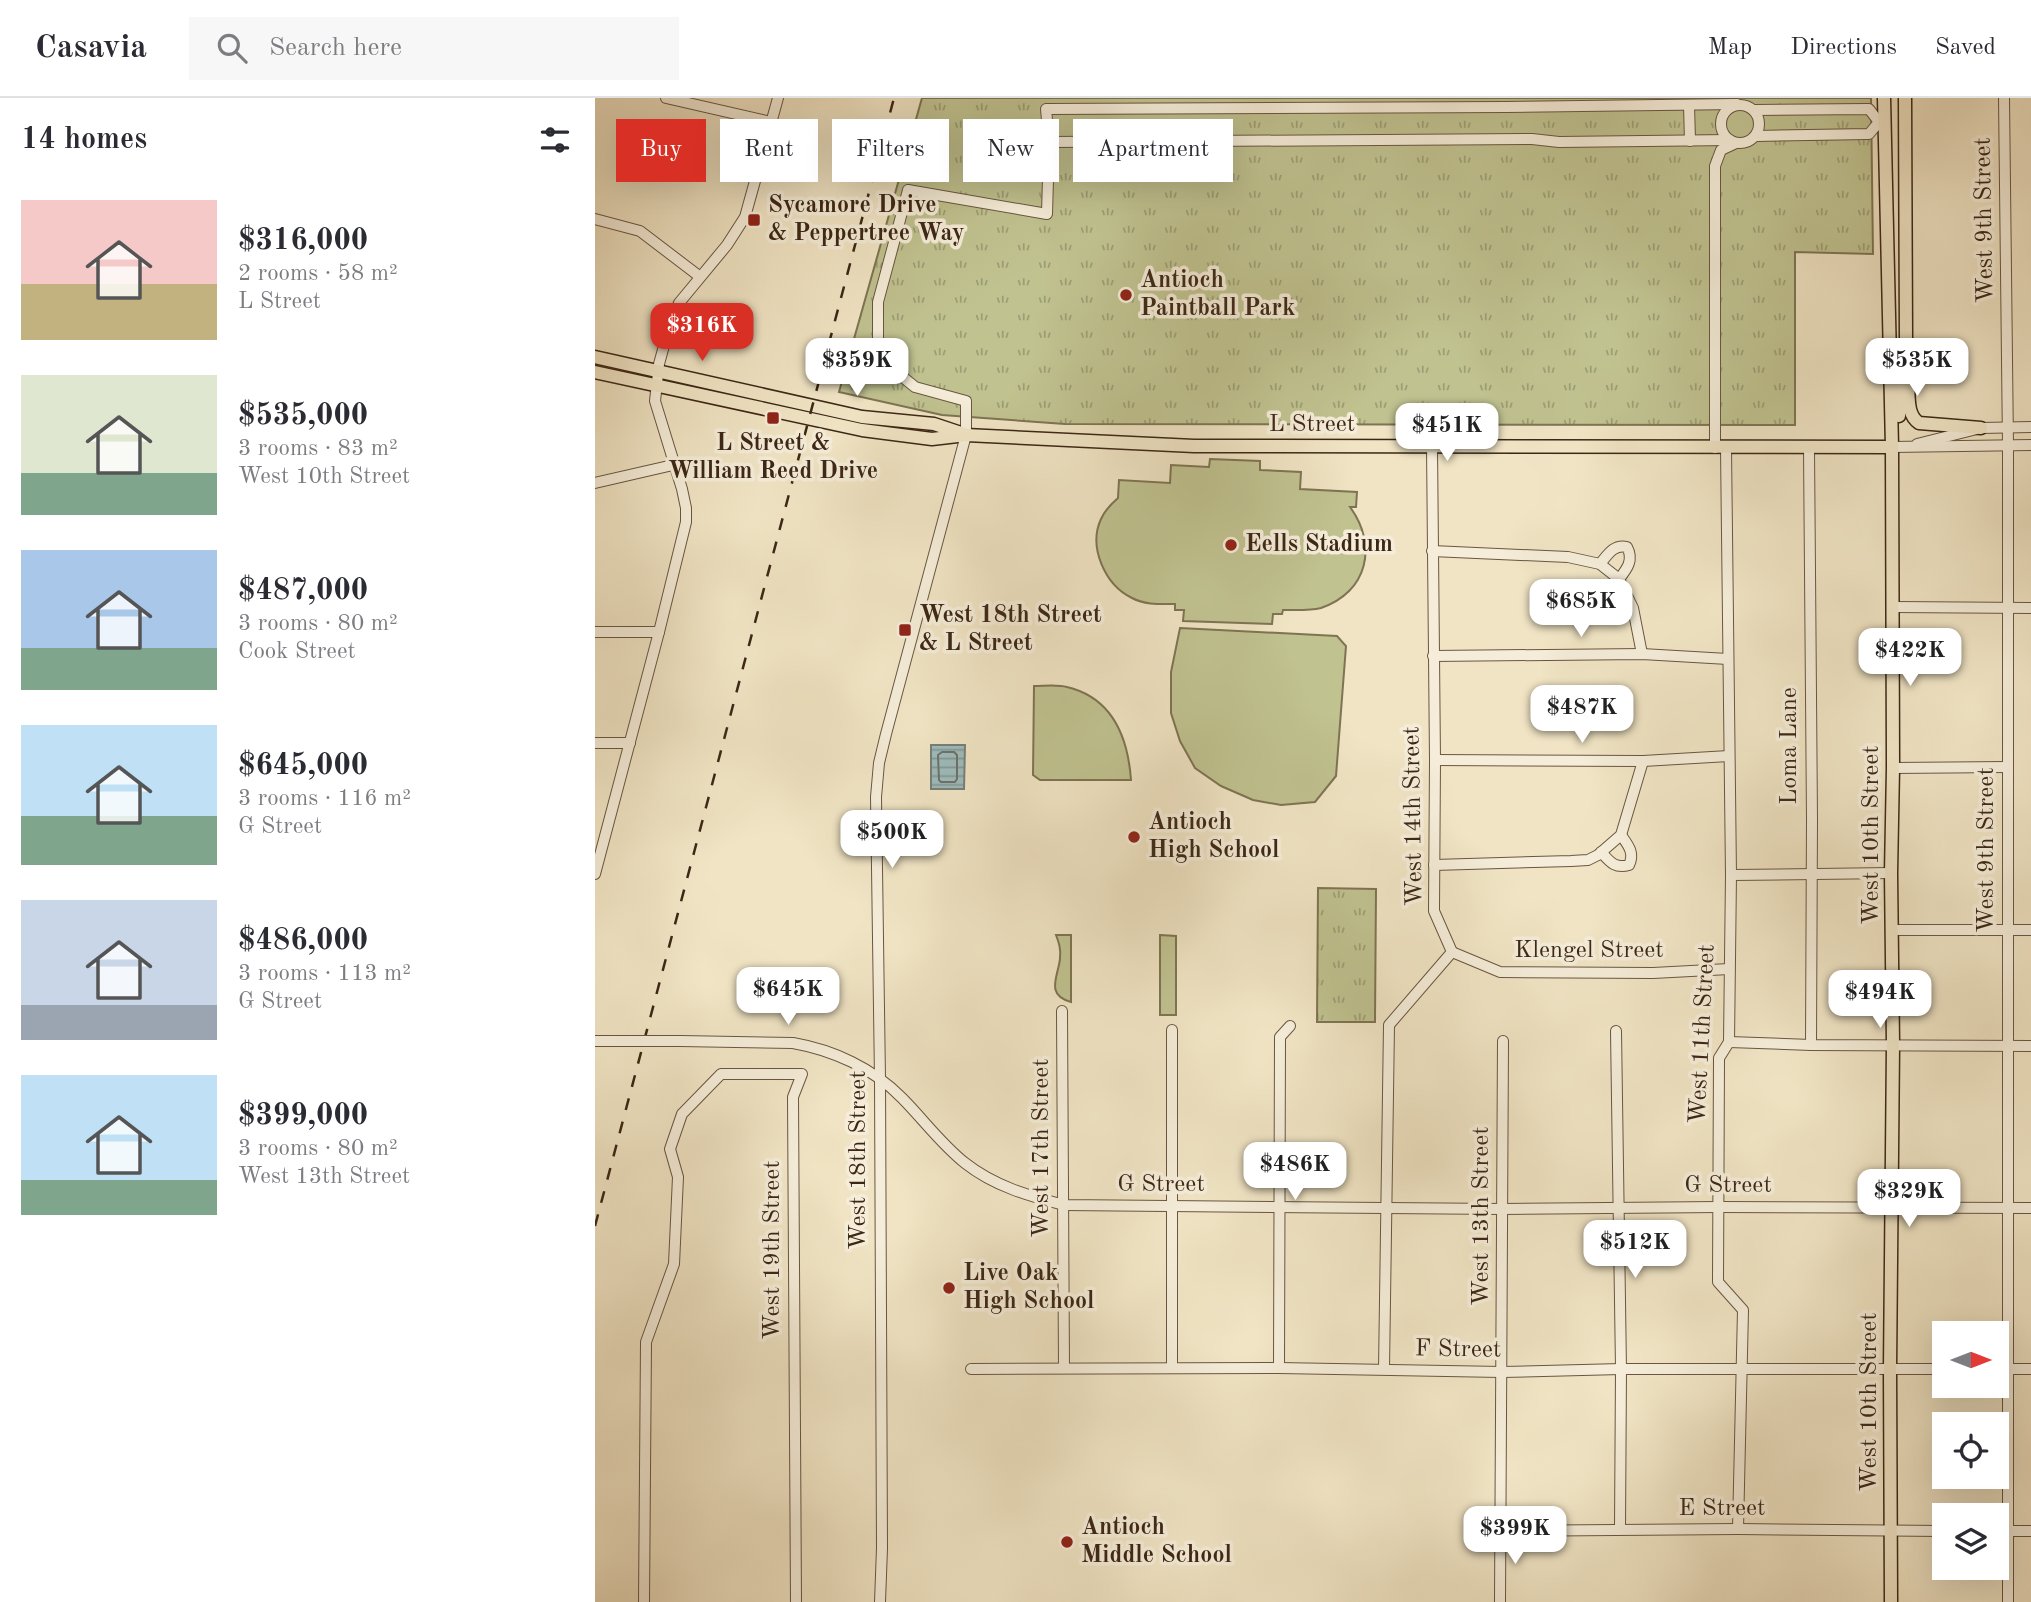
<!DOCTYPE html>
<html lang="en">
<head>
<meta charset="utf-8">
<style>
  :root { --surface:#fff; --page:#f7f7f7; --text:#2b2b33; --muted:#7c7c81; --line:#e1e1e2; --accent:#d93025 }
  body { margin:0; font-family:"Old Standard TT",serif; background:var(--page); color:var(--text); height:100vh; display:flex; flex-direction:column; font-size:26px; white-space:nowrap }
  * { box-sizing:border-box; margin:0 }
  p { font-size:23px; color:var(--muted) }
  .icon { flex:none; width:38px; height:38px; fill:none; stroke:currentColor; stroke-width:2; stroke-linecap:round; stroke-linejoin:round }
  .map { position:relative; flex:1; overflow:hidden }
  .sheet { display:flex; flex-direction:column; background:var(--surface); width:595px }
  .sheet>* { flex:none }
  .hud { position:absolute; left:21px; top:21px; width:665px; height:63px; display:flex; gap:14px }
  .needle { width:46px; rotate:90deg }
  .tools { position:absolute; left:1337px; top:1223px; display:grid; gap:14px }
  .tools a { display:grid; place-items:center; width:77px; height:77px; border-radius:0px; background:var(--surface); box-shadow:0 7px 28px #0002; font-size:35px }
  .price { position:absolute; translate:-50% -60px; padding:0 16px; border-radius:14px; background:#fff; color:#222; font-size:23px; line-height:46px; filter:drop-shadow(0 2px 4px #0008) }
  .price::after { content:''; position:absolute; left:50%; top:42px; width:21px; height:16px; margin-left:-10px; background:inherit; clip-path:polygon(0 0,100% 0,50% 100%) }
  .price.on { background:var(--accent); color:#fff }
  ul { padding:0; list-style:none }
  li { display:flex; align-items:center; gap:21px; height:175px; padding:0 21px }
  li span { display:grid; place-items:center; flex:none; width:196px; height:140px; border-radius:0px; color:#555 }
  li>.icon { margin-inline-start:auto }
  span .icon { width:84px; height:84px; fill:#fffc; stroke-width:1 }
  li b { font-size:30px }
  h2 { display:flex; justify-content:space-between; align-items:center; height:84px; padding:0 21px; font-size:30px }
  .chip { padding:0 24px; border-radius:0px; background:var(--surface); box-shadow:0 7px 28px #0002; font-size:24px; line-height:63px }
  .chip.on { background:var(--accent); color:#fff }
  header { display:flex; align-items:center; gap:42px; box-sizing:border-box; height:98px; padding:0 35px; background:var(--surface); border-bottom:2px solid var(--line) }
  header strong { font-size:33px }
  nav { display:flex; gap:38px; margin-inline-start:auto; font-size:24px }
  .search { width:490px; height:63px; background:var(--page); display:flex; align-items:center; gap:18px; box-sizing:border-box; padding:0 24px; border-radius:0px; color:var(--muted); font-size:26px }
  main { display:flex; flex:1; min-height:0 }
  .map>svg:first-child { display:block }
  .grass { fill:#c0c290; stroke:#7e7453; stroke-width:2 }
  .park { fill:url(#park-tufts); stroke:#7e7453; stroke-width:2 }
  .water { fill:url(#water-rules); stroke:#77807a; stroke-width:2 }
  .lines { fill:none; stroke-linecap:round; stroke-linejoin:round }
  .shore { stroke:#6d726a; stroke-width:2 }
  .minor-casing { stroke:#695642; stroke-width:12 }
  .major-casing { stroke:#3c2716; stroke-width:15 }
  .minor { stroke:#f5edd9; stroke-width:10 }
  .major { stroke:#f0e4c4; stroke-width:12 }
  .rail { stroke:#3c2716; stroke-width:2.5; stroke-dasharray:12 12; stroke-linecap:butt }
  .minor-bridge-casing { stroke:#695642; stroke-width:12; stroke-linecap:butt }
  .minor-bridge { stroke:#f5edd9; stroke-width:10 }
  .poi-dot { fill:#8f2418; stroke:#f5edd9; stroke-width:2.5 }
  .labels { text-anchor:middle; dominant-baseline:central; stroke-width:7; stroke-linejoin:round; paint-order:stroke }
  .poi-label { font-size:24px; font-weight:bold; fill:#3c2716; stroke:#f5edd9; text-anchor:start }
  .street-label { font-size:24px; fill:#3c2716; stroke:#f5edd9 }
</style>
</head>
<body>
<header>
<strong>Casavia</strong>
<div class="search"><svg class="icon" aria-label="search" viewBox="0 0 24 24"><circle cx="10" cy="10" r="6"/><path d="M15 15l6 6"/></svg>Search here</div>
<nav><a>Map</a><a>Directions</a><a>Saved</a></nav>
</header>
<main>
<section class="sheet">
<h2>14 homes<svg class="icon" aria-label="filters" viewBox="0 0 24 24"><path d="M4 7h16M4 17h16"/><circle cx="9" cy="7" r="2"/><circle cx="15" cy="17" r="2"/></svg></h2>
<ul>
<li><span style="background:linear-gradient(#f6c9c9 60%,#c2b280 0)"><svg class="icon" aria-label="home" viewBox="0 0 24 24"><path d="M3 11l9-7 9 7M6 9v11h12V9"/></svg></span><div><b>$316,000</b><p>2 rooms · 58 m²</p><p>L Street</p></div></li>
<li><span style="background:linear-gradient(#dfe7d0 70%,#7fa58c 0)"><svg class="icon" aria-label="home" viewBox="0 0 24 24"><path d="M3 11l9-7 9 7M6 9v11h12V9"/></svg></span><div><b>$535,000</b><p>3 rooms · 83 m²</p><p>West 10th Street</p></div></li>
<li><span style="background:linear-gradient(#a9c7e8 70%,#7fa58c 0)"><svg class="icon" aria-label="home" viewBox="0 0 24 24"><path d="M3 11l9-7 9 7M6 9v11h12V9"/></svg></span><div><b>$487,000</b><p>3 rooms · 80 m²</p><p>Cook Street</p></div></li>
<li><span style="background:linear-gradient(#bfe0f5 65%,#7fa58c 0)"><svg class="icon" aria-label="home" viewBox="0 0 24 24"><path d="M3 11l9-7 9 7M6 9v11h12V9"/></svg></span><div><b>$645,000</b><p>3 rooms · 116 m²</p><p>G Street</p></div></li>
<li><span style="background:linear-gradient(#c9d6e8 75%,#9aa5b1 0)"><svg class="icon" aria-label="home" viewBox="0 0 24 24"><path d="M3 11l9-7 9 7M6 9v11h12V9"/></svg></span><div><b>$486,000</b><p>3 rooms · 113 m²</p><p>G Street</p></div></li>
<li><span style="background:linear-gradient(#bfe0f5 75%,#7fa58c 0)"><svg class="icon" aria-label="home" viewBox="0 0 24 24"><path d="M3 11l9-7 9 7M6 9v11h12V9"/></svg></span><div><b>$399,000</b><p>3 rooms · 80 m²</p><p>West 13th Street</p></div></li>
</ul>
</section>
<div class="map">
<svg width="1436" height="1504" viewBox="0 0 1436 1504">
  <defs>
    <pattern id="park-tufts" width="24" height="20" patternUnits="userSpaceOnUse" patternTransform="scale(1.75)"><rect width="24" height="20" fill="#c0c290"/><path d="M3 7l-1-3M5 7V3M7 7l1-3M15 17l-1-3M17 17v-4M19 17l1-3" fill="none" stroke="#9d9e75"/></pattern>
    <pattern id="water-rules" width="6" height="5" patternUnits="userSpaceOnUse" patternTransform="scale(1.75)"><rect width="6" height="5" fill="#9ebcbd"/><path d="M0 2.5h6" fill="none" stroke="#829999"/></pattern>
  </defs>
  <rect width="100%" height="100%" fill="#f0e4c4"/>
  <filter id="stains"><feTurbulence type="fractalNoise" baseFrequency=".00286" numOctaves="4"/><feColorMatrix values="0 0 0 0 .2 0 0 0 0 .09 0 0 0 0 .02 0 0 0 .5 -.17"/></filter>
  <radialGradient id="worn" r=".72"><stop offset=".6" stop-color="#630" stop-opacity="0"/><stop offset="1" stop-color="#630" stop-opacity=".3"/></radialGradient>
  <g class="grass">
    <path d="M 615,361 L 665,363 L 665,372 L 706,374 L 705,391 L 762,394 L 761,409 L 755,409 C 783,447 773,494 726,510 C 714,513 700,512 688,512 L 687,516 L 678,516 L 677,526 L 588,523 L 589,512 L 580,512 L 580,506 C 565,506 550,507 537,500 C 510,487 493,449 506,421 C 510,412 516,406 523,400 L 524,382 L 575,385 L 576,367 L 614,369 Z"/>
    <path d="M 585,530 L 742,538 L 751,548 L 741,678 L 720,704 L 686,707 L 658,702 L 626,688 L 600,670 L 585,643 L 576,615 L 576,574 Z"/>
    <path d="M 439,588 C 449,588 462,586 472,589 C 518,600 533,640 536,682 L 445,682 L 438,677 Z"/>
    <path d="M 461,837 L 476,837 L 476,904 C 449,897 464,877 465,860 C 466,851 464,845 461,837 Z"/>
    <path d="M 565,837 L 581,838 L 581,917 L 565,917 Z"/>
  </g>
  <g class="park">
    <path d="M 327,0 L 1276,0 L 1278,156 L 1200,154 L 1200,327 L 470,326 L 347,317 L 244,294 Z"/>
    <path d="M 723,790 L 781,791 L 780,924 L 722,924 Z"/>
  </g>
  <path class="water" d="M 336,647 L 370,647 L 369,691 L 336,691 Z"/>
  <g class="lines">
    <path class="shore" d="M 347,654 L 359,654 L 362,657 L 362,681 L 360,684 L 346,684 L 344,682 L 343,657 Z"/>
    <defs>
      <g id="minor">
        <path d="M 71,0 L 176,24"/>
        <path d="M 1409,0 L 1413,348 L 1413,1504"/>
        <circle cx="1145" cy="26" r="19"/>
        <path d="M 1094,7 L 1095,43"/>
        <path d="M 1159,12 L 1274,11 L 1284,24 L 1274,36 L 1161,38"/>
        <path d="M 454,44 L 937,41 L 964,44 L 1135,42"/>
        <path d="M 0,121 L 45,133 L 104,178"/>
        <path d="M 1322,346 L 1386,330 L 1436,329"/>
        <path d="M 1297,349 L 1436,347"/>
        <path d="M 1120,350 L 1120,68 L 1126,52 L 1141,45"/>
        <path d="M 1131,350 L 1136,777 L 1134,944 L 1124,960 L 1123,1184 L 1148,1212 L 1143,1431"/>
        <path d="M 1214,350 L 1217,722 L 1216,947"/>
        <path d="M 0,385 L 78,367"/>
        <path d="M 837,453 L 973,459 L 1005,466 L 1024,481 L 1038,510 L 1047,556"/>
        <path d="M 1005,466 C 1013,456 1019,446 1032,449 C 1039,462 1032,471 1024,481"/>
        <path d="M 1298,509 L 1436,510"/>
        <path d="M 0,534 L 64,534"/>
        <path d="M 838,558 L 1047,556 L 1133,561"/>
        <path d="M 0,645 L 35,645"/>
        <path d="M 840,662 L 1048,663 L 1134,658"/>
        <path d="M 1298,670 L 1412,669"/>
        <path d="M 1006,754 C 1015,764 1020,771 1034,767 C 1040,755 1033,747 1026,737"/>
        <path d="M 839,767 L 976,763 L 993,762 L 1003,757 L 1026,737 L 1048,663"/>
        <path d="M 0,776 L 64,534 L 91,424 L 91,410 L 87,391 L 60,303 L 64,266 L 73,233 L 84,205 L 132,147 L 150,119 L 183,0"/>
        <path d="M 1136,777 L 1296,775"/>
        <path d="M 1297,832 L 1436,832"/>
        <path d="M 857,854 L 905,874 L 1058,875 L 1134,871"/>
        <path d="M 467,913 L 469,1270"/>
        <path d="M 1021,933 L 1026,1271 L 1025,1432"/>
        <path d="M 0,943 L 14,943"/>
        <path d="M 85,943 L 198,945 C 238,952 278,970 307,1000 C 328,1021 346,1046 370,1065 C 399,1088 434,1098 469,1107 L 907,1111 L 1124,1109 L 1436,1110"/>
        <path d="M 1134,944 L 1216,947 L 1436,948"/>
        <path d="M 577,1270 L 577,932"/>
        <path d="M 684,1270 L 685,939 L 695,928"/>
        <path d="M 376,1271 L 684,1270 L 907,1274 L 1026,1271 L 1349,1271"/>
        <path d="M 789,1271 L 794,927 L 857,854 L 839,813 L 840,662 L 837,348"/>
        <path d="M 1402,1271 L 1436,1271"/>
        <path d="M 905,1433 L 1143,1431 L 1349,1433"/>
        <path d="M 1402,1433 L 1436,1433"/>
        <path d="M 49,1504 L 51,1244 L 79,1166 L 83,1079 L 75,1051 L 87,1016 L 126,976 L 207,976 L 198,999 L 201,1504"/>
        <path d="M 285,1504 L 287,1450 L 285,981 L 281,699 L 284,665 L 291,636 L 371,337 L 371,303 L 320,289 L 283,259 L 283,204 L 313,92 L 452,116 L 454,44 L 451,11 L 911,9 L 1142,6"/>
        <path d="M 905,1504 L 908,943"/>
      </g>
      <g id="major">
        <path d="M 1289,0 L 1297,349 L 1298,670 L 1296,775 L 1298,947 L 1295,1271 L 1296,1504"/>
        <path d="M 0,259 L 267,319 L 339,326 L 369,336"/>
        <path d="M 0,274 L 267,332 L 337,341 L 371,337 L 599,348 L 1297,349"/>
        <path d="M 1313,287 C 1314,300 1312,317 1324,325 L 1386,330"/>
        <path d="M 1304,318 L 1311,243 L 1310,0"/>
      </g>
    </defs>
    <use href="#minor" class="minor-casing"/>
    <use href="#major" class="major-casing"/>
    <use href="#minor" class="minor"/>
    <use href="#major" class="major"/>
    <path class="rail" d="M 0,1128 L 299,0"/>
    <defs>
      <path id="minor-bridge" d="M 14,943 L 85,943"/>
    </defs>
    <use href="#minor-bridge" class="minor-bridge-casing"/>
    <use href="#minor-bridge" class="minor-bridge"/>
  </g>
  <g class="poi-dot">
    <rect x="152" y="115" width="14" height="14" rx="3.5"/>
    <circle cx="531" cy="197" r="7"/>
    <rect x="171" y="313" width="14" height="14" rx="3.5"/>
    <circle cx="636" cy="447" r="7"/>
    <rect x="303" y="525" width="14" height="14" rx="3.5"/>
    <circle cx="539" cy="739" r="7"/>
    <circle cx="354" cy="1190" r="7"/>
    <circle cx="472" cy="1444" r="7"/>
  </g>
  <g class="labels">
    <g class="poi-label">
      <text x="173" y="108">Sycamore Drive<tspan x="173" dy="28">&amp; Peppertree Way</tspan></text>
      <text x="545" y="183">Antioch<tspan x="545" dy="28">Paintball Park</tspan></text>
      <text x="178" y="346" text-anchor="middle">L Street &amp;<tspan x="178" dy="28">William Reed Drive</tspan></text>
      <text x="650" y="447">Eells Stadium</text>
      <text x="324" y="518">West 18th Street<tspan x="324" dy="28">&amp; L Street</tspan></text>
      <text x="553" y="725">Antioch<tspan x="553" dy="28">High School</tspan></text>
      <text x="368" y="1176">Live Oak<tspan x="368" dy="28">High School</tspan></text>
      <text x="486" y="1430">Antioch<tspan x="486" dy="28">Middle School</tspan></text>
    </g>
    <g class="street-label">
      <text transform="translate(1390 122) rotate(-91)">West 9th Street</text>
      <text x="717" y="327">L Street</text>
      <text transform="translate(1195 648) rotate(-90)">Loma Lane</text>
      <text transform="translate(819 718) rotate(-91)">West 14th Street</text>
      <text transform="translate(1277 737) rotate(-90)">West 10th Street</text>
      <text transform="translate(1392 752) rotate(-90)">West 9th Street</text>
      <text x="994" y="853">Klengel Street</text>
      <text transform="translate(1108 936) rotate(-87)">West 11th Street</text>
      <text transform="translate(447 1050) rotate(-90)">West 17th Street</text>
      <text transform="translate(264 1062) rotate(-90)">West 18th Street</text>
      <text x="566" y="1087">G Street</text>
      <text x="1133" y="1088">G Street</text>
      <text transform="translate(887 1118) rotate(-90)">West 13th Street</text>
      <text transform="translate(178 1152) rotate(-90)">West 19th Street</text>
      <text transform="translate(863 1252) rotate(1)">F Street</text>
      <text transform="translate(1275 1304) rotate(-90)">West 10th Street</text>
      <text x="1127" y="1411">E Street</text>
    </g>
  </g>
  <rect width="100%" height="100%" filter="url(#stains)"/>
  <rect width="100%" height="100%" fill="url(#worn)"/>
</svg>
<div class="tools">
<a><svg class="needle" viewBox="-14 -14 28 28"><path d="M0-13l5 13h-10z" fill="#e53935"/><path d="M0 13l5-13h-10z" fill="#7c7c81"/></svg></a>
<a><svg class="icon" aria-label="locate" viewBox="0 0 24 24"><circle cx="12" cy="12" r="6"/><path d="M12 2v4M12 18v4M2 12h4M18 12h4"/></svg></a>
<a><svg class="icon" aria-label="layers" viewBox="0 0 24 24"><path d="M12 4l9 5-9 5-9-5zM3 14l9 5 9-5"/></svg></a>
</div>
<b class="price on" style="left:107px;top:265px">$316K</b>
<b class="price" style="left:262px;top:300px">$359K</b>
<b class="price" style="left:1322px;top:300px">$535K</b>
<b class="price" style="left:852px;top:365px">$451K</b>
<b class="price" style="left:986px;top:541px">$685K</b>
<b class="price" style="left:1315px;top:590px">$422K</b>
<b class="price" style="left:987px;top:647px">$487K</b>
<b class="price" style="left:297px;top:772px">$500K</b>
<b class="price" style="left:193px;top:929px">$645K</b>
<b class="price" style="left:1285px;top:932px">$494K</b>
<b class="price" style="left:700px;top:1104px">$486K</b>
<b class="price" style="left:1314px;top:1131px">$329K</b>
<b class="price" style="left:1040px;top:1182px">$512K</b>
<b class="price" style="left:920px;top:1468px">$399K</b>
<div class="hud">
<a class="chip on">Buy</a>
<a class="chip">Rent</a>
<a class="chip">Filters</a>
<a class="chip">New</a>
<a class="chip">Apartment</a>
</div>
</div>
</main>
</body>
</html>
